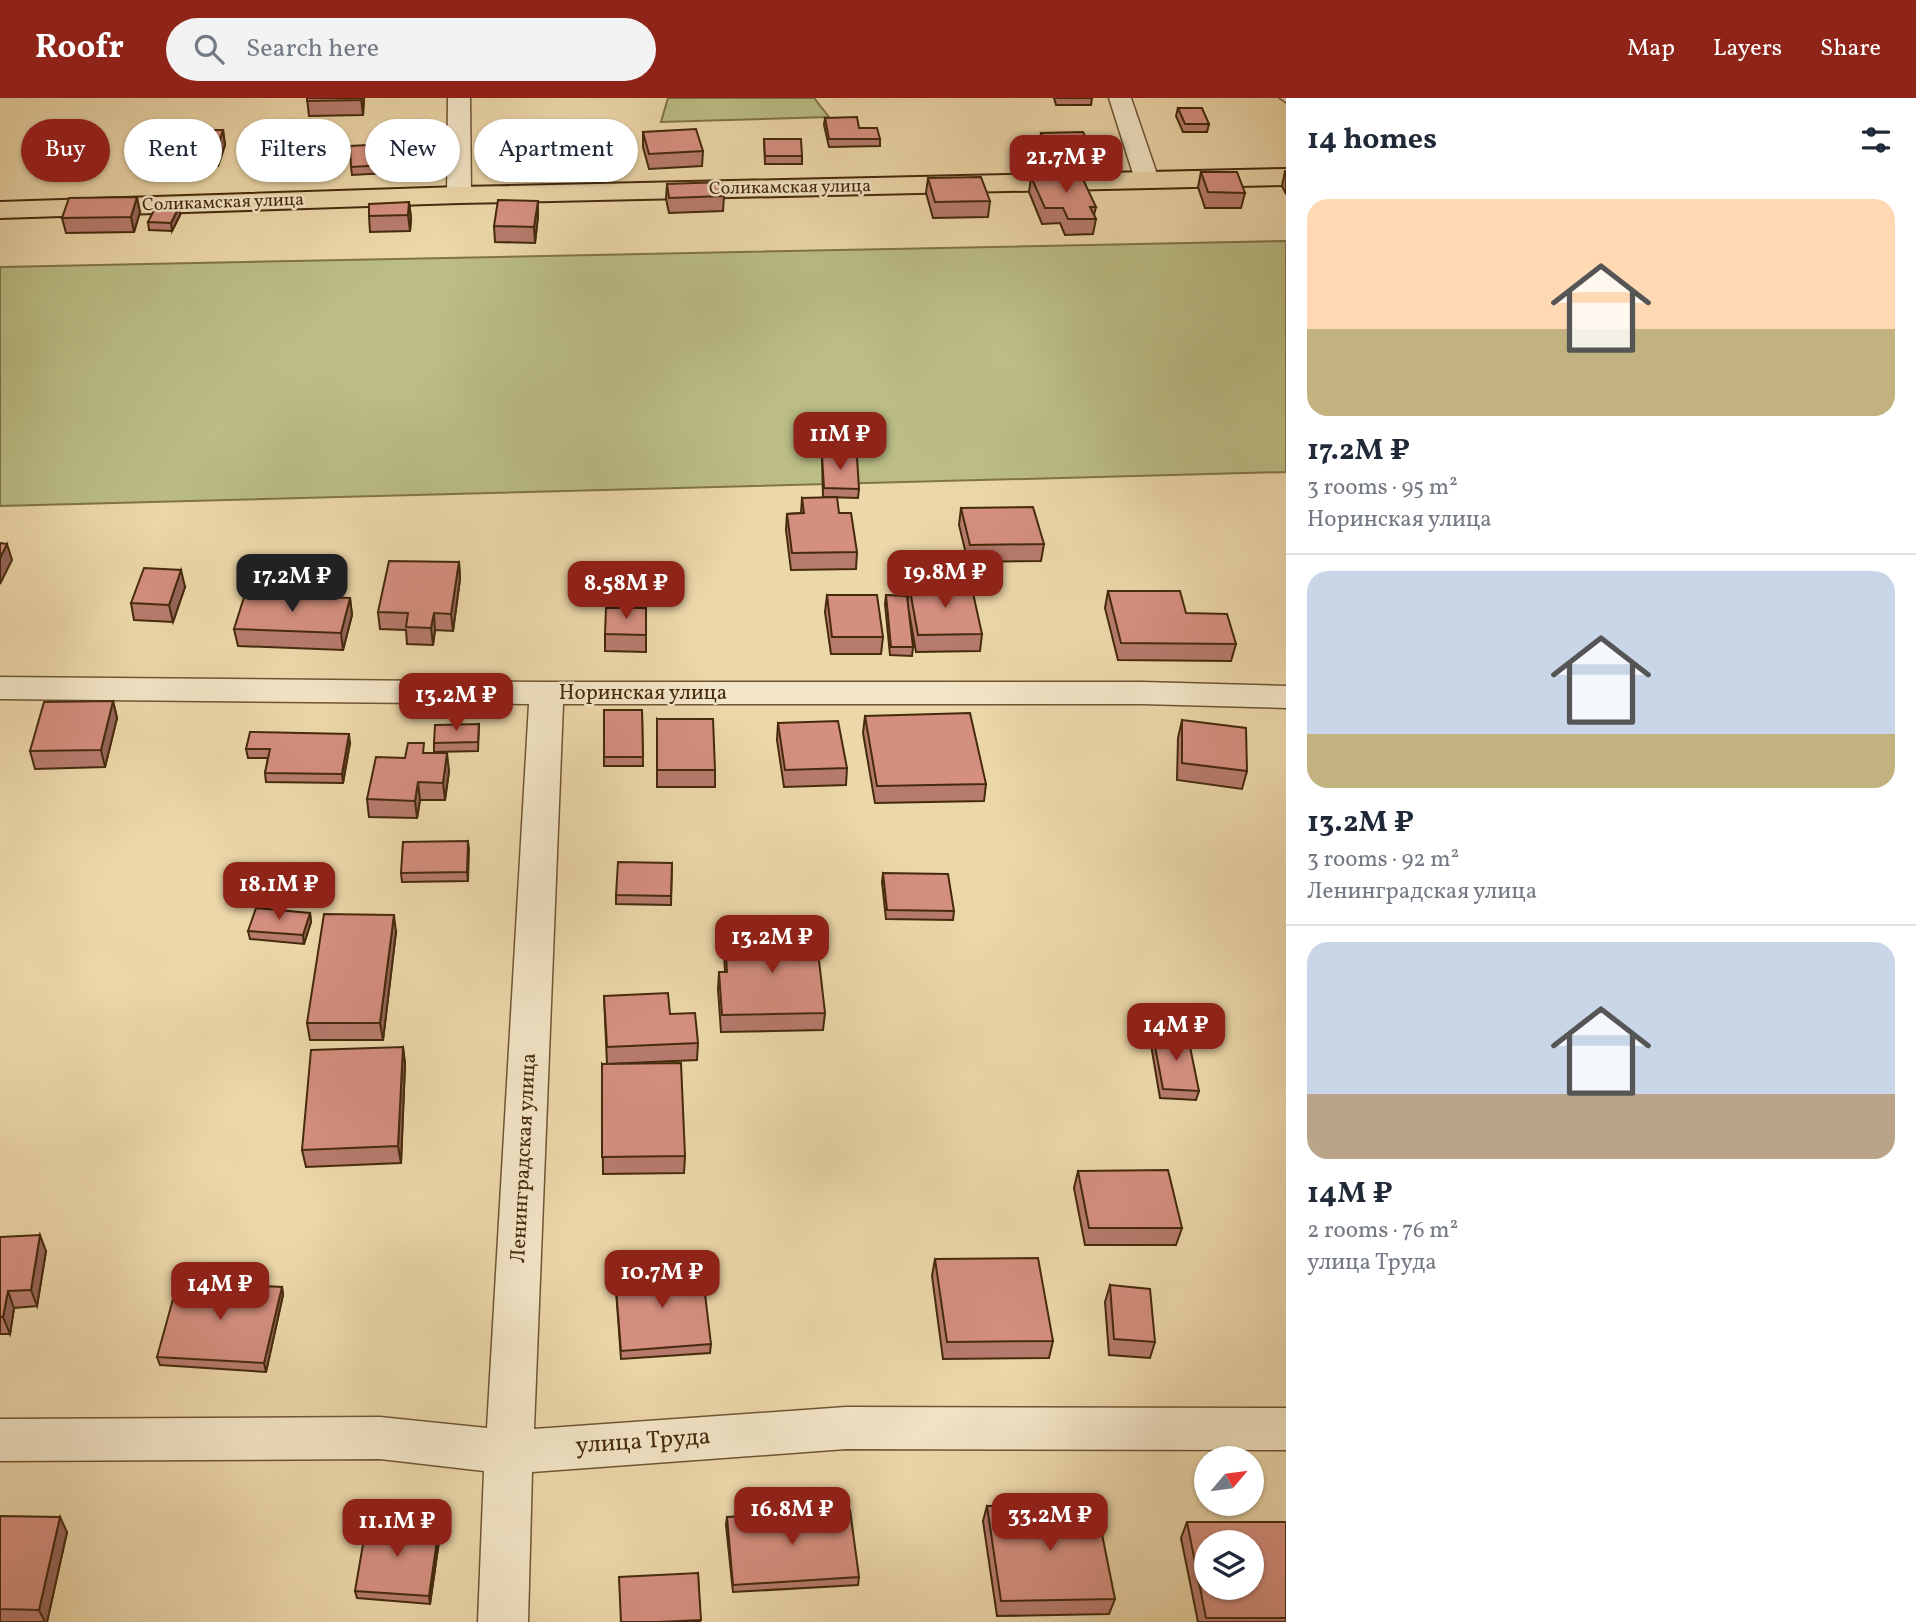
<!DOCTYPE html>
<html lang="en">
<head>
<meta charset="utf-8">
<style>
  :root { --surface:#fff; --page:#f2f2f3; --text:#1f2937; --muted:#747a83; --line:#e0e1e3; --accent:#8f2418 }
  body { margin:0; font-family:Vollkorn,serif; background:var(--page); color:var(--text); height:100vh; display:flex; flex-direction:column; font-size:26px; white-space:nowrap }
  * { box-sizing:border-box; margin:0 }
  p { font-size:23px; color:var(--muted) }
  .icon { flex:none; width:38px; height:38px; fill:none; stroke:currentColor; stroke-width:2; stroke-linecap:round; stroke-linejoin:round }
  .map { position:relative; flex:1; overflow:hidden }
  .details { display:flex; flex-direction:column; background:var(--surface); width:630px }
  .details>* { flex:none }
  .banner { position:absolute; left:21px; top:21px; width:665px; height:63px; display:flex; gap:14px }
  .needle { width:46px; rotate:61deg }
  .buttons { position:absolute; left:1194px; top:1348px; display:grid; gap:14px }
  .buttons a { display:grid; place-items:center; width:70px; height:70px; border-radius:50%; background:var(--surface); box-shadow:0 2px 5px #0004; font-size:35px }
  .price { position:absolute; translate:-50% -60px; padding:0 16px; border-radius:14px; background:var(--accent); color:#fff; font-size:23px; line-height:46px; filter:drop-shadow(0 2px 4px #0008) }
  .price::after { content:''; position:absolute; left:50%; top:42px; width:21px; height:16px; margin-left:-10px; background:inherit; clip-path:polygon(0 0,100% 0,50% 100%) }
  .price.current { background:#222; color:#fff }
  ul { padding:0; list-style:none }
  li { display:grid; align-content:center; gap:14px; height:371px; padding:0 21px }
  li+li { border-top:2px solid var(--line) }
  li span { display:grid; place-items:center; height:217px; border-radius:21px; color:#555 }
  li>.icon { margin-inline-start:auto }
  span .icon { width:126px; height:126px; fill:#fffc; stroke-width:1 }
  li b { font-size:30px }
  h2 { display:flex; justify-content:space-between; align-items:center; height:84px; padding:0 21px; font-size:30px }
  .tag { padding:0 24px; border-radius:32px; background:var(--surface); box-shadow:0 2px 5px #0004; font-size:24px; line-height:63px }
  .tag.current { background:var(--accent); color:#fff }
  header { display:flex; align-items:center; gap:42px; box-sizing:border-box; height:98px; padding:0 35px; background:var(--accent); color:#fff }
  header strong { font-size:33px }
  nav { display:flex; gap:38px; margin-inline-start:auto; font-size:24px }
  .search { width:490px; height:63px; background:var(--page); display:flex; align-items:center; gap:18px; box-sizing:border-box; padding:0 24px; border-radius:38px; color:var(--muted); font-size:26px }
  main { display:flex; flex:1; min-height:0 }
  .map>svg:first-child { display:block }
  .green { fill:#bbbd85; stroke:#807448; stroke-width:2 }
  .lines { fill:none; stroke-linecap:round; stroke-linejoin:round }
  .lane-casing { stroke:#6f5533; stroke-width:3 }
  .street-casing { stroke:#6f5533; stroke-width:3 }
  .primary-casing { stroke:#452a0c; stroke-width:4 }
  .lane { fill:#f3e5c7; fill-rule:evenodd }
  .street { fill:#f3e5c7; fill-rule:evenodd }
  .primary { fill:#ecd7a9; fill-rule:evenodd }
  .wall { fill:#b77b6d; stroke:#452a0c; stroke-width:2 }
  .shaded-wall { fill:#956459; stroke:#452a0c; stroke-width:2 }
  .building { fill:#d58f7f; stroke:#452a0c; stroke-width:2; fill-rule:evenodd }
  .labels { text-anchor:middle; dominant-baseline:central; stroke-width:5; stroke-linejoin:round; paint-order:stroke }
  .far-street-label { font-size:18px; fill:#452a0c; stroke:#f3e5c7 }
  .street-label { font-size:21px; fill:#452a0c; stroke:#f3e5c7 }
  .near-street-label { font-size:24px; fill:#452a0c; stroke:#f3e5c7 }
</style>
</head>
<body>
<header>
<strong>Roofr</strong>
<div class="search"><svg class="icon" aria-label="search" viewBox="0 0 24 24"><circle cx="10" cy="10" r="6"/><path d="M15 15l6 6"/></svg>Search here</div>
<nav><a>Map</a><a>Layers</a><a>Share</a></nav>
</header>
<main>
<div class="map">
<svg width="1286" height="1524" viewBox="0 0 1286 1524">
  <rect width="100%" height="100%" fill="#ecd7a9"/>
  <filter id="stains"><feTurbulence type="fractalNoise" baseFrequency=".00286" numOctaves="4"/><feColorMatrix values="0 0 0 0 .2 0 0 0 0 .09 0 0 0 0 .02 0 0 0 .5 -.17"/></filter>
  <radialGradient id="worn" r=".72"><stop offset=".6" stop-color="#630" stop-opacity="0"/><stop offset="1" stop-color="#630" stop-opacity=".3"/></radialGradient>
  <g class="green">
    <path d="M 668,0 L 814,0 L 829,19 L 661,24 Z"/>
    <path d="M 1286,143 L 1286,374 L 0,408 L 0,169 Z"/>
  </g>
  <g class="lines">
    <defs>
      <path id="lane" d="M 1280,0 L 1286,0 L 1286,4 Z"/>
      <g id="street">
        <path d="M 448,0 L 470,0 L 471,97 L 468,102 L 450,102 L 447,97 Z"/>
        <path d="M 1109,0 L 1131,0 L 1159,82 L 1156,87 L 1138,87 L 1135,82 Z"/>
        <path d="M 0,579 L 547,584 L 1142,584 L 1286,588 L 1286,610 L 1142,606 L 563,606 L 534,1331 L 846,1309 L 1286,1310 L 1286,1352 L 846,1351 L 532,1374 L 528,1524 L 478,1524 L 484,1373 L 380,1361 L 0,1363 L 0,1321 L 380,1319 L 487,1330 L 529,606 L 0,601 Z"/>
      </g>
      <path id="primary" d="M 1286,71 L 1286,87 L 459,105 L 0,120 L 0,104 L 459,89 Z"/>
    </defs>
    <use href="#lane" class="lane-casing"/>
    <use href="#street" class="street-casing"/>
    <use href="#primary" class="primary-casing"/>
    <use href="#lane" class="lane"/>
    <use href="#street" class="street"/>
    <use href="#primary" class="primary"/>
  </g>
  <g class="wall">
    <path d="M 307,0 L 364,0 L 363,17 L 309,18 Z"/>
    <path d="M 1054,0 L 1092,0 L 1091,7 L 1056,7 Z"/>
    <path d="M 1178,10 L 1209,26 L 1207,34 L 1183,34 L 1176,18 Z"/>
    <path d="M 825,20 L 880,41 L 880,48 L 829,49 L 824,27 Z"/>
    <path d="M 570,31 L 591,36 L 628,55 L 628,70 L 575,73 L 571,47 Z"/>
    <path d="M 223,32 L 225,47 L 218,68 L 165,68 L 162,53 Z"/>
    <path d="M 500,34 L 554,55 L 555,70 L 502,72 Z"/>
    <path d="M 643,34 L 703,53 L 702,68 L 649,71 L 643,49 Z"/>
    <path d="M 1041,35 L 1090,48 L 1089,56 L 1047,57 L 1040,43 Z"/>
    <path d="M 764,41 L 802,58 L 802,66 L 765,66 Z"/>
    <path d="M 404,45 L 406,74 L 352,77 L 351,69 Z"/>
    <path d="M 1285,73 L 1286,73 L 1286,96 L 1282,88 Z"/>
    <path d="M 1201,74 L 1245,95 L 1241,110 L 1205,110 L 1198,89 Z"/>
    <path d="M 1031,79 L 1096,109 L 1094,117 L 1096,121 L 1093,136 L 1065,137 L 1060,125 L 1042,126 L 1029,94 Z"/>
    <path d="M 928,80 L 990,103 L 988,119 L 933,120 L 926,95 Z"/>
    <path d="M 667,86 L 724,98 L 723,113 L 669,115 L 666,101 Z"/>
    <path d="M 409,104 L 411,120 L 410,133 L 370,134 L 369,118 Z"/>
    <path d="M 140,114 L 134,134 L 66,135 L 62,120 Z"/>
    <path d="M 180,117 L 172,133 L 149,132 L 148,124 Z"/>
    <path d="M 538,118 L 535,145 L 495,144 L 494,128 Z"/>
    <path d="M 822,358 L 859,391 L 858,400 L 823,399 Z"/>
    <path d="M 802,400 L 857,454 L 856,471 L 791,472 L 786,432 L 787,416 L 801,415 Z"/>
    <path d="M 961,410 L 1044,446 L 1041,463 L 968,464 L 959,427 Z"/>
    <path d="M 459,464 L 460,481 L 453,533 L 435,532 L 433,547 L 407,546 L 406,532 L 380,531 L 378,514 Z"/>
    <path d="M 909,487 L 982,536 L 980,553 L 916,554 L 909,514 L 913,549 L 912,558 L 890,557 L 885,506 L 886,497 L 908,500 Z"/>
    <path d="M 185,489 L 173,524 L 134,522 L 131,505 Z"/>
    <path d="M 1108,493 L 1236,546 L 1231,563 L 1118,562 L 1105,510 Z"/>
    <path d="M 827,497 L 883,539 L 881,556 L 831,556 L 825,514 Z"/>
    <path d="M 350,500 L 352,517 L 343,552 L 238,548 L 234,531 Z"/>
    <path d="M 646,510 L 646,554 L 605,553 L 605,536 Z"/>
    <path d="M 113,603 L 117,620 L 105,669 L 35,671 L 30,653 Z"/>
    <path d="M 604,612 L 642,612 L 643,668 L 604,668 Z"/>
    <path d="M 865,618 L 986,686 L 984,703 L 875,705 L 863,635 Z"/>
    <path d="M 657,621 L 715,672 L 715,689 L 657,689 Z"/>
    <path d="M 1182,622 L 1247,673 L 1242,691 L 1177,682 L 1178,640 Z"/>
    <path d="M 778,625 L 847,670 L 846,687 L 784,689 L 777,642 Z"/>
    <path d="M 479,626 L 478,653 L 434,654 L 434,645 Z"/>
    <path d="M 350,645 L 343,685 L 266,684 L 265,675 L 268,660 L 248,660 L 246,651 Z"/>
    <path d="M 425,655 L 449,673 L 445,702 L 420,702 L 417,720 L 369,719 L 367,701 L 405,660 Z"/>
    <path d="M 468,743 L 468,783 L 402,784 L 401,775 Z"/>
    <path d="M 672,765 L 671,807 L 616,806 L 616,797 Z"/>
    <path d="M 883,775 L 954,813 L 953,822 L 886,821 L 882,784 Z"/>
    <path d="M 310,815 L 311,824 L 304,846 L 250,841 L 248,833 Z"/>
    <path d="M 396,834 L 383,942 L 310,942 L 307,925 Z"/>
    <path d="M 725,837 L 825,915 L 823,932 L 721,934 L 718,891 L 719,874 L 725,874 L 724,855 Z"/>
    <path d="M 604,898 L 670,916 L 698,945 L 697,962 L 607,966 Z"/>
    <path d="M 1153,938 L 1199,993 L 1196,1002 L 1160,1000 L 1151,947 Z"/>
    <path d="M 403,949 L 405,966 L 401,1065 L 306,1069 L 302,1052 Z"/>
    <path d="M 602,966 L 685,1058 L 684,1075 L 603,1076 Z"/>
    <path d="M 1078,1073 L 1182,1130 L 1176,1147 L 1085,1147 L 1074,1090 Z"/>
    <path d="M 0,1139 L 46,1153 L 37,1208 L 14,1210 L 10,1236 L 0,1236 Z"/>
    <path d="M 935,1161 L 1053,1243 L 1049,1260 L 943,1261 L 932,1178 Z"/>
    <path d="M 615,1178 L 711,1246 L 710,1255 L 621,1261 Z"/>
    <path d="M 1110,1187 L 1155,1244 L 1150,1260 L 1109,1257 L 1105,1204 Z"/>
    <path d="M 282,1189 L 283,1197 L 266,1274 L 160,1267 L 157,1259 Z"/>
    <path d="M 987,1408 L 1115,1501 L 1109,1516 L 997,1518 L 983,1423 Z"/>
    <path d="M 0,1418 L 67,1434 L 47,1524 L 0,1524 Z"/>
    <path d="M 727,1419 L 859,1479 L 858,1487 L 733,1494 L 726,1427 Z"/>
    <path d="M 1187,1424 L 1286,1424 L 1286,1524 L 1198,1524 L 1181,1440 Z"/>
    <path d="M 440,1436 L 430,1506 L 357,1500 L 355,1493 Z"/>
    <path d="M 698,1475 L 700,1524 L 621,1524 Z"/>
  </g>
  <g class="shaded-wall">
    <path d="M 361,0 L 364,0 L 363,17 Z"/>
    <path d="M 223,32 L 225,47 L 218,68 L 216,53 Z"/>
    <path d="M 137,99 L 140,114 L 134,134 L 131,119 Z"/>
    <path d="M 538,103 L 538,118 L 535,145 L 534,129 Z"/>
    <path d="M 409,104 L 411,120 L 410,133 L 408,117 Z"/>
    <path d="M 179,109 L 180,117 L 172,133 L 171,125 Z"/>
    <path d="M 7,446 L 12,462 L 0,486 L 0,460 Z"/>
    <path d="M 459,464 L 460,481 L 453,533 L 451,516 Z"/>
    <path d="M 181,472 L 185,489 L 173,524 L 169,507 Z"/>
    <path d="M 350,500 L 352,517 L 343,552 L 341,535 Z"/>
    <path d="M 434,515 L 435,532 L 433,547 L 431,530 Z"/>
    <path d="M 113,603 L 117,620 L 105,669 L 101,652 Z"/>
    <path d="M 349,636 L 350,645 L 343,685 L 342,676 Z"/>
    <path d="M 447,655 L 449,673 L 445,702 L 443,685 Z"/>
    <path d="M 418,684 L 420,702 L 417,720 L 415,703 Z"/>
    <path d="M 468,743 L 469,751 L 468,783 L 467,774 Z"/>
    <path d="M 310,815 L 311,824 L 304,846 L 303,837 Z"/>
    <path d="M 394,817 L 396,834 L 383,942 L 380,925 Z"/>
    <path d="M 403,949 L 405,966 L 401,1065 L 398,1048 Z"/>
    <path d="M 40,1137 L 46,1153 L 37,1208 L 31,1192 Z"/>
    <path d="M 282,1189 L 283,1197 L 266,1274 L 264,1265 Z"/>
    <path d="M 8,1193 L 14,1210 L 10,1236 L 3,1219 Z"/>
    <path d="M 60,1419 L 67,1434 L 47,1524 L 45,1524 L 39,1512 Z"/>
    <path d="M 439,1429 L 440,1436 L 430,1506 L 429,1498 Z"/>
  </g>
  <g class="building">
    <path d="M 307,0 L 361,0 L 361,2 L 307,3 Z"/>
    <path d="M 1178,10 L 1202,10 L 1209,26 L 1185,26 Z"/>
    <path d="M 857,19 L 859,30 L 877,30 L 880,41 L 829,41 L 825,20 Z"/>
    <path d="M 570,31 L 590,31 L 591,36 L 625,35 L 628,55 L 574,57 Z"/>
    <path d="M 696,31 L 703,53 L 649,56 L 643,34 Z"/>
    <path d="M 170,32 L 223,32 L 216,53 L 162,53 Z"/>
    <path d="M 552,32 L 554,55 L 501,56 L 500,34 Z"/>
    <path d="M 1083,34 L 1090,48 L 1048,49 L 1041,35 Z"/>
    <path d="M 764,41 L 801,41 L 802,58 L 765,58 Z"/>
    <path d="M 404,45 L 405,66 L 351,69 L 350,48 Z"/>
    <path d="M 1201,74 L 1237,74 L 1245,95 L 1208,94 Z"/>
    <path d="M 1081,77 L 1096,109 L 1090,109 L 1096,121 L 1068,121 L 1063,110 L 1045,110 L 1031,79 Z"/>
    <path d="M 981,79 L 990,103 L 935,104 L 928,80 Z"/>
    <path d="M 721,84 L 724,98 L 669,100 L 667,86 Z"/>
    <path d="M 137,99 L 131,119 L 62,120 L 69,100 Z"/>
    <path d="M 498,102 L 538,103 L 534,129 L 494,128 Z"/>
    <path d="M 409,104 L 408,117 L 369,118 L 369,106 Z"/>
    <path d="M 156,108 L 179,109 L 171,125 L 148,124 Z"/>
    <path d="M 822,358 L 857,359 L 859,391 L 824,390 Z"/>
    <path d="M 837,399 L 839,415 L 851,415 L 857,454 L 792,455 L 787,416 L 804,415 L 802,400 Z"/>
    <path d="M 1033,409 L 1044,446 L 970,447 L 961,410 Z"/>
    <path d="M 0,445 L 7,446 L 0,460 Z"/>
    <path d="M 389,463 L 459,464 L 451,516 L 434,515 L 431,530 L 406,529 L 408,515 L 378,514 Z"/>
    <path d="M 144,470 L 181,472 L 169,507 L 131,505 Z"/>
    <path d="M 971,486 L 982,536 L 918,537 L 909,487 Z"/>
    <path d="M 1108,493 L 1180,493 L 1186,515 L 1227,516 L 1236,546 L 1121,545 Z"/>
    <path d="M 245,496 L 350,500 L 341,535 L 234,531 Z"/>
    <path d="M 827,497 L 877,497 L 883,539 L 832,539 Z"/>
    <path d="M 886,497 L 907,498 L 913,549 L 891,549 Z"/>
    <path d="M 606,510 L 646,510 L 646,537 L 605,536 Z"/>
    <path d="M 113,603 L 101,652 L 30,653 L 44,604 Z"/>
    <path d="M 604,612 L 642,612 L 643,659 L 604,659 Z"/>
    <path d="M 970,615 L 986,686 L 877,688 L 865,618 Z"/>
    <path d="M 657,621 L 713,621 L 715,672 L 657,672 Z"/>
    <path d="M 1182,622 L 1246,630 L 1247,673 L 1182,665 Z"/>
    <path d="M 838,623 L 847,670 L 785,672 L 778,625 Z"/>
    <path d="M 479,626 L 478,644 L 434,645 L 435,627 Z"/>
    <path d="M 250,634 L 349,636 L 342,676 L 265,675 L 270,651 L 246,651 Z"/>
    <path d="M 408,645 L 424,645 L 423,655 L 447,655 L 443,685 L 418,684 L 415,703 L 367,701 L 376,659 L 405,660 Z"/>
    <path d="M 468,743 L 467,774 L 401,775 L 403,744 Z"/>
    <path d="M 618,764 L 672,765 L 671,798 L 616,797 Z"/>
    <path d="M 883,775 L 948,776 L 954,813 L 887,812 Z"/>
    <path d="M 256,810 L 310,815 L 303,837 L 248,833 Z"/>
    <path d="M 324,816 L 394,817 L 380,925 L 307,925 Z"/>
    <path d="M 816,836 L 825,915 L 722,917 L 719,874 L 727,874 L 725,837 Z"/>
    <path d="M 668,895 L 670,916 L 695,915 L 698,945 L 607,949 L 604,898 Z"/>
    <path d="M 1153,938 L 1188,939 L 1199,993 L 1163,991 Z"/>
    <path d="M 403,949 L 398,1048 L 302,1052 L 311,952 Z"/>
    <path d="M 681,965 L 685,1058 L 602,1059 L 602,966 Z"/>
    <path d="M 1168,1072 L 1182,1130 L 1089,1130 L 1078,1073 Z"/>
    <path d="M 40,1137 L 31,1192 L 8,1193 L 3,1219 L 0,1219 L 0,1139 Z"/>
    <path d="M 1038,1160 L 1053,1243 L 947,1244 L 935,1161 Z"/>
    <path d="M 702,1171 L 711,1246 L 621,1253 L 615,1178 Z"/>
    <path d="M 178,1183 L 282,1189 L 264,1265 L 157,1259 Z"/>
    <path d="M 1110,1187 L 1150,1191 L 1155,1244 L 1114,1241 Z"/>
    <path d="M 1096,1406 L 1115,1501 L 1001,1503 L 987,1408 Z"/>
    <path d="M 850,1412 L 859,1479 L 733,1487 L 727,1419 Z"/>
    <path d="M 0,1418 L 60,1419 L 39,1512 L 0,1511 Z"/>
    <path d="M 367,1423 L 439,1429 L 429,1498 L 355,1493 Z"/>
    <path d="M 1187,1424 L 1286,1424 L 1286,1520 L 1206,1520 ZM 1206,1444 L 1251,1444 L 1251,1489 L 1206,1489 Z"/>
    <path d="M 698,1475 L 701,1522 L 658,1524 L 621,1524 L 619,1479 Z"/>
  </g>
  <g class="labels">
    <g class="far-street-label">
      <text transform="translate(790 90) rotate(-1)">Соликамская улица</text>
      <text transform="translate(223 105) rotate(-2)">Соликамская улица</text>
    </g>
    <g class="street-label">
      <text x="643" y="595">Норинская улица</text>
      <text transform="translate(524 1060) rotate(-87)">Ленинградская улица</text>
    </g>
    <g class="near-street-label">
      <text transform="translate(643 1344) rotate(-4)">улица Труда</text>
    </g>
  </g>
  <rect width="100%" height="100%" filter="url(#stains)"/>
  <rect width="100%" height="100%" fill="url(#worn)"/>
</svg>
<div class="buttons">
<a><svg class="needle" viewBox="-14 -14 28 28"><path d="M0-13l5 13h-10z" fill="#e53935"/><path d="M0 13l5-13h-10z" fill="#747a83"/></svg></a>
<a><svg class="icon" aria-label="layers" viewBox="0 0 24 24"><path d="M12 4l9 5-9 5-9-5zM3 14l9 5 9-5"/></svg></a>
</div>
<b class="price" style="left:1066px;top:97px">21.7M ₽</b>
<b class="price" style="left:840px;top:374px">11M ₽</b>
<b class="price" style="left:945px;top:512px">19.8M ₽</b>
<b class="price current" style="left:292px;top:516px">17.2M ₽</b>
<b class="price" style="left:626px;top:523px">8.58M ₽</b>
<b class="price" style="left:456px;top:635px">13.2M ₽</b>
<b class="price" style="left:279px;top:824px">18.1M ₽</b>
<b class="price" style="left:772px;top:877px">13.2M ₽</b>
<b class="price" style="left:1176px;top:965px">14M ₽</b>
<b class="price" style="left:662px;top:1212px">10.7M ₽</b>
<b class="price" style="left:220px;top:1224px">14M ₽</b>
<b class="price" style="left:792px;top:1449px">16.8M ₽</b>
<b class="price" style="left:1050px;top:1455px">33.2M ₽</b>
<b class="price" style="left:397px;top:1461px">11.1M ₽</b>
<div class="banner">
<a class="tag current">Buy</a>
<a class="tag">Rent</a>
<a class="tag">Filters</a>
<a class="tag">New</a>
<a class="tag">Apartment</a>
</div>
</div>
<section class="details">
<h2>14 homes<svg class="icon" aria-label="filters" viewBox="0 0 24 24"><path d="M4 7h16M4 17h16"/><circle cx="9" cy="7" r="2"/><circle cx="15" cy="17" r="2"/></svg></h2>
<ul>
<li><span style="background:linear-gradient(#ffd9b3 60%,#c2b280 0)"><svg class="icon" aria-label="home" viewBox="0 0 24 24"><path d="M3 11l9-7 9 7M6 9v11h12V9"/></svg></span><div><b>17.2M ₽</b><p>3 rooms · 95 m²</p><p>Норинская улица</p></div></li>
<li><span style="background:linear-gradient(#c9d6e8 75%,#c2b280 0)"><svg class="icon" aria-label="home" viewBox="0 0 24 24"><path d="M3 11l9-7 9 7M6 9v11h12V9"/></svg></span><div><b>13.2M ₽</b><p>3 rooms · 92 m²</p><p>Ленинградская улица</p></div></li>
<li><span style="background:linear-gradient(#c9d6e8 70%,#b9a48a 0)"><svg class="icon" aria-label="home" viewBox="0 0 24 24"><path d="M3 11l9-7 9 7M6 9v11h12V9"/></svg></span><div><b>14M ₽</b><p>2 rooms · 76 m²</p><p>улица Труда</p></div></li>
</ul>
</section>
</main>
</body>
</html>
